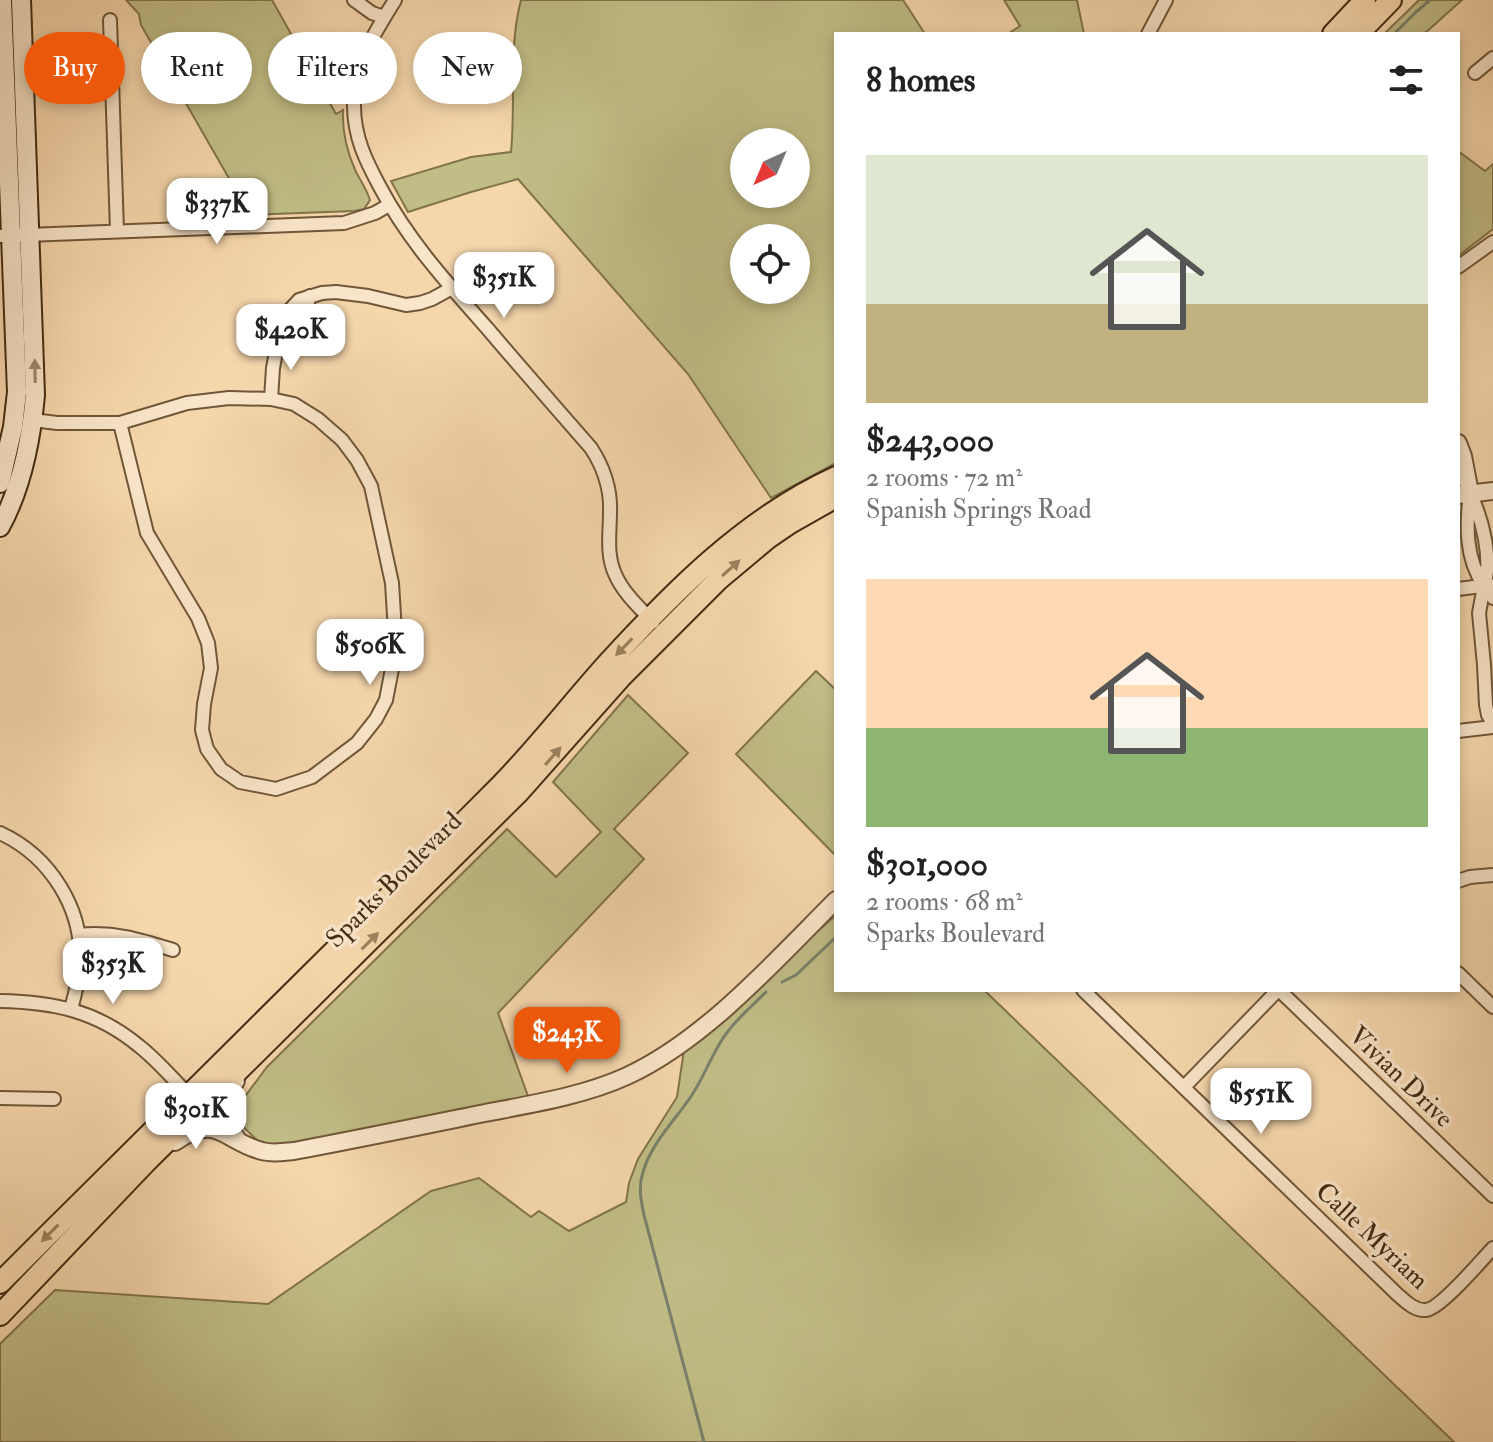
<!DOCTYPE html>
<html lang="en">
<head>
<meta charset="utf-8">
<style>
  :root { --surface:#fff; --page:#f2f2f2; --text:#222; --muted:#767676; --accent:#ea580c }
  body { margin:0; font-family:"IM FELL Double Pica",serif; background:var(--page); color:var(--text); height:100vh; display:flex; flex-direction:column; font-size:30px; white-space:nowrap }
  * { box-sizing:border-box; margin:0 }
  p { font-size:26px; color:var(--muted) }
  .icon { flex:none; width:44px; height:44px; fill:none; stroke:currentColor; stroke-width:2; stroke-linecap:round; stroke-linejoin:round }
  .map { position:relative; flex:1; overflow:hidden }
  .side { position:absolute; left:834px; top:32px; width:626px; height:960px; display:flex; flex-direction:column; background:var(--surface); border-radius:0px; box-shadow:0 4px 12px #0003 }
  .side>* { flex:none }
  .hud { position:absolute; left:24px; top:32px; width:690px; height:72px; display:flex; gap:16px }
  .needle { width:52px; rotate:224deg }
  .buttons { position:absolute; left:730px; top:128px; display:grid; gap:16px }
  .buttons a { display:grid; place-items:center; width:80px; height:80px; border-radius:50%; background:var(--surface); box-shadow:0 4px 12px #0003; font-size:40px }
  .price { position:absolute; translate:-50% -68px; padding:0 18px; border-radius:16px; background:#fff; color:#222; font-size:26px; line-height:52px; filter:drop-shadow(0 2px 4px #0008) }
  .price::after { content:''; position:absolute; left:50%; top:48px; width:24px; height:18px; margin-left:-12px; background:inherit; clip-path:polygon(0 0,100% 0,50% 100%) }
  .price.current { background:var(--accent); color:#fff }
  ul { padding:0; list-style:none }
  li { display:grid; align-content:center; gap:16px; height:424px; padding:0 32px }
  li span { display:grid; place-items:center; height:248px; border-radius:0px; color:#555 }
  li>.icon { margin-inline-start:auto }
  span .icon { width:144px; height:144px; fill:#fffc; stroke-width:1 }
  li b { font-size:34px }
  h2 { display:flex; justify-content:space-between; align-items:center; height:96px; padding:0 32px; font-size:34px }
  .chip { padding:0 28px; border-radius:36px; background:var(--surface); box-shadow:0 4px 12px #0003; font-size:28px; line-height:72px }
  .chip.current { background:var(--accent); color:#fff }
  .map>svg:first-child { display:block }
  .green { fill:#c1bd86; stroke:#82744c; stroke-width:2; fill-rule:evenodd }
  .lines { fill:none; stroke-linecap:round; stroke-linejoin:round }
  .stream { stroke:#79816b; stroke-width:3 }
  .minor-casing { stroke:#705738; stroke-width:16 }
  .tertiary-casing { stroke:#705738; stroke-width:20 }
  .secondary-casing { stroke:#442c11; stroke-width:22 }
  .primary-casing { stroke:#442c11; stroke-width:24 }
  .minor { stroke:#f9e5c9; stroke-width:12 }
  .tertiary { stroke:#f9e5c9; stroke-width:16 }
  .secondary { stroke:#f9e5c9; stroke-width:18 }
  .primary { stroke:#f6d7ac; stroke-width:20 }
  .oneway { fill:#9e886d }
  .oneway2 { fill:#9d825e }
  .labels { text-anchor:middle; dominant-baseline:central; stroke-width:7; stroke-linejoin:round; paint-order:stroke }
  .street-label { font-size:26px; fill:#442c11; stroke:#f9e5c9 }
</style>
</head>
<body>
<div class="map">
<svg width="1493" height="1442" viewBox="0 0 1493 1442">
  <rect width="100%" height="100%" fill="#f6d7ac"/>
  <filter id="stains"><feTurbulence type="fractalNoise" baseFrequency=".0025" numOctaves="4"/><feColorMatrix values="0 0 0 0 .2 0 0 0 0 .09 0 0 0 0 .02 0 0 0 .5 -.17"/></filter>
  <radialGradient id="worn" r=".72"><stop offset=".6" stop-color="#630" stop-opacity="0"/><stop offset="1" stop-color="#630" stop-opacity=".3"/></radialGradient>
  <g class="green">
    <path d="M 126,0 L 272,0 L 336,114 L 343,110 C 342,131 347,152 356,172 C 361,181 367,190 370,200 L 364,209 L 354,211 L 250,215 L 141,25 L 139,14 Z"/>
    <path d="M 521,0 L 903,0 L 925,34 L 836,34 L 836,463 L 771,498 L 688,374 L 518,179 L 471,192 L 408,212 L 391,181 L 471,157 L 511,152 C 516,102 508,49 521,0 ZM 744,142 L 796,142 L 796,194 L 744,194 ZM 744,238 L 796,238 L 796,290 L 744,290 Z"/>
    <path d="M 1004,0 L 1077,0 L 1084,34 L 1008,34 L 1020,26 Z"/>
    <path d="M 1419,0 L 1462,0 L 1424,34 L 1384,34 Z"/>
    <path d="M 1458,151 L 1485,171 L 1493,164 L 1493,229 L 1458,256 Z"/>
    <path d="M 816,671 L 836,690 L 836,856 L 736,754 Z"/>
    <path d="M 628,695 L 688,753 L 614,829 L 644,859 L 498,1013 L 529,1099 L 332,1139 L 270,1145 L 258,1141 L 238,1122 L 235,1114 L 237,1107 L 267,1067 L 507,829 L 556,877 L 601,832 L 553,782 Z"/>
    <path d="M 836,915 L 836,990 L 984,990 L 1454,1442 L 0,1442 L 0,1344 L 55,1290 L 268,1304 L 431,1191 L 479,1178 L 531,1217 L 539,1211 L 569,1231 L 626,1202 L 629,1183 L 638,1159 L 677,1097 L 684,1050 Z"/>
  </g>
  <g class="lines">
    <g class="stream">
      <path d="M 1394,34 L 1416,12 L 1430,0"/>
      <path d="M 782,982 L 796,975 L 836,937"/>
      <path d="M 704,1442 L 644,1215 C 641,1201 638,1187 643,1172 C 651,1144 674,1121 690,1098 C 702,1081 709,1061 720,1043 C 732,1023 750,1008 766,992"/>
    </g>
    <defs>
      <g id="minor">
        <path d="M 354,0 L 372,13 L 384,17"/>
        <path d="M 395,0 C 374,34 353,65 354,106 C 354,137 366,161 380,187 C 408,240 447,283 487,328 C 521,368 556,408 591,448 C 604,468 611,488 610,512 C 610,533 606,554 615,574 C 623,593 640,608 653,622"/>
        <path d="M 110,20 L 117,231"/>
        <path d="M 1148,34 L 1166,0"/>
        <path d="M 1475,73 L 1493,58"/>
        <path d="M 0,236 L 344,223 L 375,213 L 389,205"/>
        <path d="M 1458,267 L 1493,242"/>
        <path d="M 278,341 C 291,332 306,312 310,296"/>
        <path d="M 271,399 L 273,368 L 278,341 L 277,333 L 286,314 L 299,300 L 322,293 L 336,292 L 368,296 L 406,305 L 420,303 L 432,299 L 452,288"/>
        <path d="M 33,420 L 57,423 L 120,423 L 187,403 L 229,398 L 271,399 L 294,404 L 318,419 L 342,440 L 357,460 L 371,486 L 392,583 L 396,648 L 386,700 L 376,719 L 357,743 L 312,777 L 276,789 L 240,782 L 221,769 L 207,749 L 202,730 L 204,704 L 211,668 L 208,643 L 198,618 L 147,533 L 120,423"/>
        <path d="M 1470,493 C 1466,525 1465,558 1484,586 L 1479,613 L 1484,665 L 1486,705 L 1488,715 L 1493,723"/>
        <path d="M 1470,493 C 1482,518 1493,559 1484,586 L 1493,598"/>
        <path d="M 1458,589 L 1490,585"/>
        <path d="M 1458,731 L 1493,727"/>
        <path d="M 0,833 C 50,856 84,909 80,965 C 79,980 75,994 71,1009"/>
        <path d="M 1458,881 L 1470,877 L 1493,875"/>
        <path d="M 79,935 C 113,931 141,940 173,950"/>
        <path d="M 1458,973 L 1493,1007"/>
        <path d="M 1083,990 L 1398,1295 C 1406,1302 1415,1311 1426,1310 C 1440,1309 1481,1261 1493,1248"/>
        <path d="M 1279,990 L 1493,1196"/>
        <path d="M 0,1001 C 54,1002 97,1011 139,1046 C 157,1060 172,1078 188,1094"/>
        <path d="M 1184,1087 L 1278,990"/>
        <path d="M 0,1098 L 54,1099"/>
      </g>
      <g id="tertiary">
        <path d="M 1458,443 L 1463,456 L 1470,493"/>
        <path d="M 1458,495 L 1493,491"/>
        <path d="M 236,1081 C 220,1104 214,1115 236,1137"/>
        <path d="M 175,1142 C 218,1112 223,1141 262,1151 C 272,1154 283,1152 294,1151 C 358,1139 421,1126 485,1113 C 532,1104 583,1096 627,1076 C 705,1040 775,961 836,900"/>
      </g>
      <g id="secondary">
        <path d="M 0,483 L 13,427 L 17,392 L 2,0"/>
        <path d="M 0,527 C 22,487 31,440 35,395 L 21,0"/>
      </g>
      <g id="primary">
        <path d="M 1333,34 L 1365,0"/>
        <path d="M 1358,34 L 1391,0"/>
        <path d="M 0,1283 C 166,1116 335,952 501,785 C 539,746 572,703 608,663 C 674,591 746,518 836,477"/>
        <path d="M 0,1315 L 145,1163 L 518,793 L 621,677 L 719,579 L 768,538 L 790,523 L 836,497"/>
      </g>
    </defs>
    <use href="#minor" class="minor-casing"/>
    <use href="#tertiary" class="tertiary-casing"/>
    <use href="#secondary" class="secondary-casing"/>
    <use href="#primary" class="primary-casing"/>
    <use href="#minor" class="minor"/>
    <use href="#tertiary" class="tertiary"/>
    <use href="#secondary" class="secondary"/>
    <use href="#primary" class="primary"/>
  </g>
  <defs><path id="oneway-solid" d="M-6-.8H1V-3.2L6.5 0L1 3.2V.8H-6Z" transform="scale(2)"/></defs>
  <use class="oneway" href="#oneway-solid" transform="translate(35 371) rotate(-91)"/>
  <g class="oneway2">
    <use href="#oneway-solid" transform="translate(731 568) rotate(-42)"/>
    <use href="#oneway-solid" transform="translate(624 647) rotate(134)"/>
    <use href="#oneway-solid" transform="translate(553 756) rotate(-49)"/>
    <use href="#oneway-solid" transform="translate(370 941) rotate(-45)"/>
    <use href="#oneway-solid" transform="translate(50 1233) rotate(135)"/>
  </g>
  <g class="labels">
    <g class="street-label">
      <text transform="translate(394 880) rotate(-45)">Sparks Boulevard</text>
      <text transform="translate(1401 1077) rotate(44)">Vivian Drive</text>
      <text transform="translate(1372 1236) rotate(43)">Calle Myriam</text>
    </g>
  </g>
  <rect width="100%" height="100%" filter="url(#stains)"/>
  <rect width="100%" height="100%" fill="url(#worn)"/>
</svg>
<div class="buttons">
<a><svg class="needle" viewBox="-14 -14 28 28"><path d="M0-13l5 13h-10z" fill="#e53935"/><path d="M0 13l5-13h-10z" fill="#767676"/></svg></a>
<a><svg class="icon" aria-label="locate" viewBox="0 0 24 24"><circle cx="12" cy="12" r="6"/><path d="M12 2v4M12 18v4M2 12h4M18 12h4"/></svg></a>
</div>
<b class="price" style="left:217px;top:246px">$337K</b>
<b class="price" style="left:504px;top:320px">$351K</b>
<b class="price" style="left:291px;top:372px">$420K</b>
<b class="price" style="left:370px;top:687px">$506K</b>
<b class="price" style="left:113px;top:1006px">$353K</b>
<b class="price current" style="left:567px;top:1075px">$243K</b>
<b class="price" style="left:1261px;top:1136px">$551K</b>
<b class="price" style="left:196px;top:1151px">$301K</b>
<div class="hud">
<a class="chip current">Buy</a>
<a class="chip">Rent</a>
<a class="chip">Filters</a>
<a class="chip">New</a>
</div>
<section class="side">
<h2>8 homes<svg class="icon" aria-label="filters" viewBox="0 0 24 24"><path d="M4 7h16M4 17h16"/><circle cx="9" cy="7" r="2"/><circle cx="15" cy="17" r="2"/></svg></h2>
<ul>
<li><span style="background:linear-gradient(#dfe7d0 60%,#c2b280 0)"><svg class="icon" aria-label="home" viewBox="0 0 24 24"><path d="M3 11l9-7 9 7M6 9v11h12V9"/></svg></span><div><b>$243,000</b><p>2 rooms · 72 m²</p><p>Spanish Springs Road</p></div></li>
<li><span style="background:linear-gradient(#ffd9b3 60%,#8fb573 0)"><svg class="icon" aria-label="home" viewBox="0 0 24 24"><path d="M3 11l9-7 9 7M6 9v11h12V9"/></svg></span><div><b>$301,000</b><p>2 rooms · 68 m²</p><p>Sparks Boulevard</p></div></li>
</ul>
</section>
</div>
</body>
</html>
